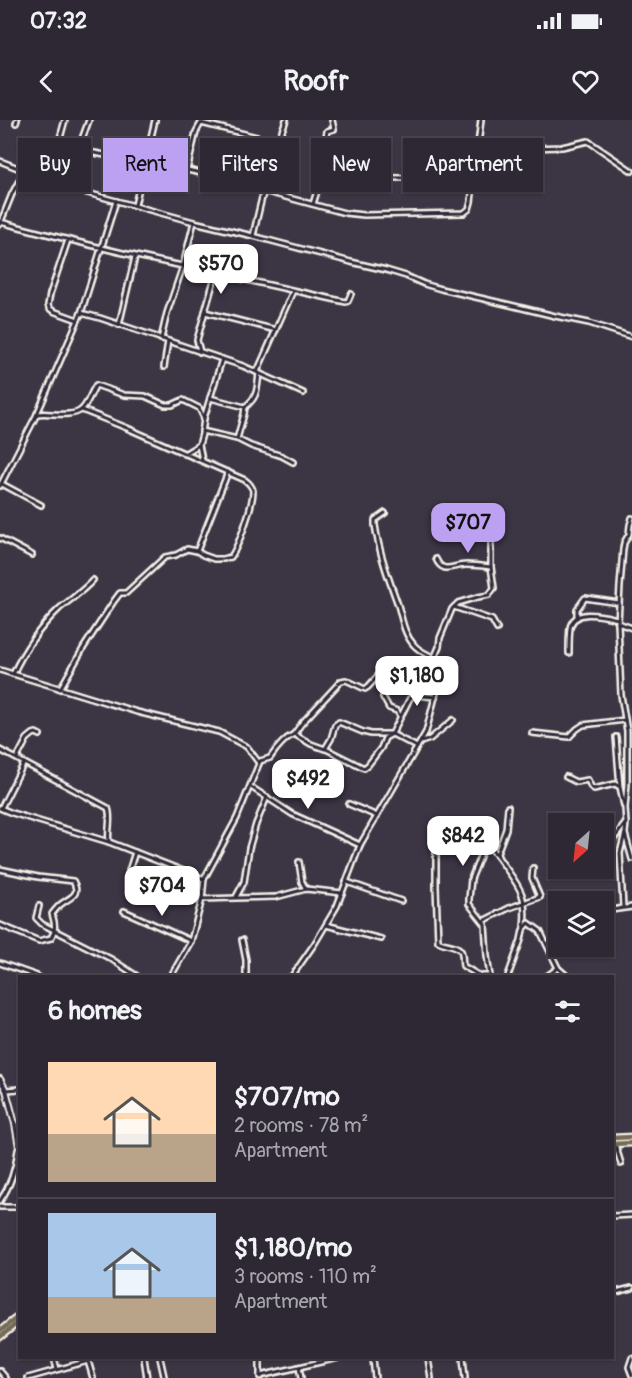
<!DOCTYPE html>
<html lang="en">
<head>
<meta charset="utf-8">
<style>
  :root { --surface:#2d2833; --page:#35303b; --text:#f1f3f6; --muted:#a7a6ac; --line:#48444e; --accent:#bca0f2 }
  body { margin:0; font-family:Pangolin,sans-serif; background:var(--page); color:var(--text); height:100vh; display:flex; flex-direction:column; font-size:22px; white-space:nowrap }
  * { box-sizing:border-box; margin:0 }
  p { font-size:20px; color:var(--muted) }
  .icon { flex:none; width:33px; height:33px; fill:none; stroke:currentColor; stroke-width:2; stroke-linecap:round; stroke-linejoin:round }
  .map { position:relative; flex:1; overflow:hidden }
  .drawer { position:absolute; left:18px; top:855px; width:596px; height:384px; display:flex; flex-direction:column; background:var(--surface); border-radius:0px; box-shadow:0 2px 4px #0004,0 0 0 2px var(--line) }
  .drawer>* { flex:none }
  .guide { position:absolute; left:18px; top:18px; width:597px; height:54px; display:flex; gap:12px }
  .needle { width:39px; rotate:207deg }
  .tools { position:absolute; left:548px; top:693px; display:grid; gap:12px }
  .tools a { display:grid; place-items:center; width:66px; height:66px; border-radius:0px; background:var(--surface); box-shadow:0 2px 4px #0004,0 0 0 2px var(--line); font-size:30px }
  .price { position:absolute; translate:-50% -51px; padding:0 14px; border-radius:12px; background:#fff; color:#222; font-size:20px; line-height:39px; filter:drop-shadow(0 2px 3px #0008) }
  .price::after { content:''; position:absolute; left:50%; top:36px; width:18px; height:14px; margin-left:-9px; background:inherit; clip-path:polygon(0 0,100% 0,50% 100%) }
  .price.current { background:var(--accent); color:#111 }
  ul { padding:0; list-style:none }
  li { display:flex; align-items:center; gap:18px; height:150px; padding:0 30px }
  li+li { border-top:2px solid var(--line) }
  li span { display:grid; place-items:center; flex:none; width:168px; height:120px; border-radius:0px; color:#555 }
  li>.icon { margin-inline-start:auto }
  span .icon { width:72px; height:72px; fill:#fffc; stroke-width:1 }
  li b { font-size:26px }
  h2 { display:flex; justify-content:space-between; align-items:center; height:72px; padding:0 30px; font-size:26px }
  .pill { padding:0 21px; border-radius:0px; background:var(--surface); box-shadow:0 2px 4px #0004,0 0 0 2px var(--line); font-size:21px; line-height:54px }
  .pill.current { background:var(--accent); color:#111 }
  .status { display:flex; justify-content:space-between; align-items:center; height:42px; padding:0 30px; background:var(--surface); direction:ltr }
  .status svg { height:16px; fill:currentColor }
  header { display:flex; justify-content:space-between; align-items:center; height:78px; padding:0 30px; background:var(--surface); font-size:27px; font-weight:700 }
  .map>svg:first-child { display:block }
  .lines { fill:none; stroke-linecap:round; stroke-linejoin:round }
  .street-casing { stroke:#f4f1e8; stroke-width:8 }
  .secondary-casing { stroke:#f4f1e8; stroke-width:8 }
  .primary-casing { stroke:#f4f1e8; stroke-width:9 }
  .street { stroke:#2f2a3d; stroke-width:3 }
  .secondary { stroke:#2f2a3d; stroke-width:4 }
  .primary { stroke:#756b55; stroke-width:4.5 }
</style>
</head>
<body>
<div class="status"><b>07:32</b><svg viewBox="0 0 49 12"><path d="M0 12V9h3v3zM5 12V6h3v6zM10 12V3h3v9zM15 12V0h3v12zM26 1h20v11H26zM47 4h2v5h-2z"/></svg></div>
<header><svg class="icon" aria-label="back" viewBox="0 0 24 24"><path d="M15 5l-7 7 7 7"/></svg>Roofr<svg class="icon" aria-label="heart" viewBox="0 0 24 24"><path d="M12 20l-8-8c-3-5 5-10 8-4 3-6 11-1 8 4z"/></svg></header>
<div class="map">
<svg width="632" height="1258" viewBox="0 0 632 1258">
  <rect width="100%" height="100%" fill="#3c3544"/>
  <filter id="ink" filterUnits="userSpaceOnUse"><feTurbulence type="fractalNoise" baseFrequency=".0167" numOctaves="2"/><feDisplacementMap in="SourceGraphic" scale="12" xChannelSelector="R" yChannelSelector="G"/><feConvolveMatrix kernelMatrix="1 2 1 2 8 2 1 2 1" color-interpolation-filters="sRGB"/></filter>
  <g filter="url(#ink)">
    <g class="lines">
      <defs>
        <g id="street">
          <path d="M 16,3 L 17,0"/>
          <path d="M 478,28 L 501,26 L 531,28 L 562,27 L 588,21 L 632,51"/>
          <path d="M 78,30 L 89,0"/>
          <path d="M 55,36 L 65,0"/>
          <path d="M 0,41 L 23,50"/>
          <path d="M 187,50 L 196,12 L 201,3 L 277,22"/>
          <path d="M 324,54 L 332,53 L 386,58 L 474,57"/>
          <path d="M 21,55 L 194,102 L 253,116 L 351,142 L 386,150 L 406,156 L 424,164 L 441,169 L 510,185 L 555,196 L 589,203 L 632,217"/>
          <path d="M 263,71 L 345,93 L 364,95 L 464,93 L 469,89 L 471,82 L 481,0"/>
          <path d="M 313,84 L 321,58 L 324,54 L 323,34 L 327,11 L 334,9 L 332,0"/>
          <path d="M 135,85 L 155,0"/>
          <path d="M 0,102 C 61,118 121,134 183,146 L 194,102"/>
          <path d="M 0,104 L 12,74 L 27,46 L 35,42 L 78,30 L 187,50 L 264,66"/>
          <path d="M 253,116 C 262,76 271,38 286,0"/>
          <path d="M 68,120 L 50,174 L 48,185 L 49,188 L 53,191 L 78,200"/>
          <path d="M 205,192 L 276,210"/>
          <path d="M 81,193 L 100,198 L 243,246 L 303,273"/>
          <path d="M 119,205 L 135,137"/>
          <path d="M 161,219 L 167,193 L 183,146 L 346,182 L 348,181 L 351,174"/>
          <path d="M 200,232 L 197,220 L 216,153"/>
          <path d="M 164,247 L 168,221"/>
          <path d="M 257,252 L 293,171"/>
          <path d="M 210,278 L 245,287 C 258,277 257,269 259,253"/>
          <path d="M 37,294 C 49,292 71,298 81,290 C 87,286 91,272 96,265 L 124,275 L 145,276 L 165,285 L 172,285 L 183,280 L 199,288 L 204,298"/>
          <path d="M 202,311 L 237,319 L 251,326 L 282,336 L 293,342"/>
          <path d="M 237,319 L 244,294 L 245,287"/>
          <path d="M 199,325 L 202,340"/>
          <path d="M 184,334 L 199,325 L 202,314 L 204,298 L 222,239"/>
          <path d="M 2,364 L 41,385"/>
          <path d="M 0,366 L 37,294 L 81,193 L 116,81"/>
          <path d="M 385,393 L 375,400 L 375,405 C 379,432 388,457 397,482 C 402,497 403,513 414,525 C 419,531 427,534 434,538"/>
          <path d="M 0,418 L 32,435"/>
          <path d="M 197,431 L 228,352"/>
          <path d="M 436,439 C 443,455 453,445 466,445 C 474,445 483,446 491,447"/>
          <path d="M 454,487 L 492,500 L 497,509"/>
          <path d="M 577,498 L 577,489 L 585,478 L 619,483"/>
          <path d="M 618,503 L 632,508"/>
          <path d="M 569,533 C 569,525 569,516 570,508 C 574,487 604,496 618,499"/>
          <path d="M 0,550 L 137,592 L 219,612 L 247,627 L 259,643"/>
          <path d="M 13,554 C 24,530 41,506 60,488 C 71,479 83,471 93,460"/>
          <path d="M 60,569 L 84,527 L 114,481 L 120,473 L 126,473 L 165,437 L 176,435 L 187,429 L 197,431 L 203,435 L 214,439 L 223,439 L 231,437 C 239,425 253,385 253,371 C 252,366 249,363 245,360 L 127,308 L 82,290"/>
          <path d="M 383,577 L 389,588 L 397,591 L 400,596"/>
          <path d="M 532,613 L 569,617 L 577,609 L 583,605 L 625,600"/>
          <path d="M 294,614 L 302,603 L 341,561 L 346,560 L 365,569 L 368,567 L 385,548 C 405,550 421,559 437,571"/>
          <path d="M 616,617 L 620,667 L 624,686"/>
          <path d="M 421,622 L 430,619 L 453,600"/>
          <path d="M 326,629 L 364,648 L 368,645 L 381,628 L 385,618 L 392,614 L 410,578 L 416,575 L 435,577"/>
          <path d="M 0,630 L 108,688 C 112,698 107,711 109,722"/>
          <path d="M 17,638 L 27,619 L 33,614 L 36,613 L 40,615"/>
          <path d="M 566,657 L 576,662 L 588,660 L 591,667 L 594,669 L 615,664 L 620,667"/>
          <path d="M 251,667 L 292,694 L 360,725"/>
          <path d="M 349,684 L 377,696"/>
          <path d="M 508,687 L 506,709 L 497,733 L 498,737 C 517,765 528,771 524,807"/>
          <path d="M 0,688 L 12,693 L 109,722 L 204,759"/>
          <path d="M 1,688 L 24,643"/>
          <path d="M 625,714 L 632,739"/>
          <path d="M 436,729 L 436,767 L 438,821 C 444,825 457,824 461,831 C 463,834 462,841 463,846 L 480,856 L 488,856"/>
          <path d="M 135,732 L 129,751 L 131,754 L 164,765"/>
          <path d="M 603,733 L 625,704"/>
          <path d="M 299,742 L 302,762 L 306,769"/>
          <path d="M 603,746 L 605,752"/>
          <path d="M 0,749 L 38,757 L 73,761 C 80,774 73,776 64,782 C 59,785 55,790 52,794 C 55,803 56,810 51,818 L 39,821 L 0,805"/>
          <path d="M 347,762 L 401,781"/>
          <path d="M 236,777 L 244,762 L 249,728 L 256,704 L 267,677"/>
          <path d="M 202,779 L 276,777 L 306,769 L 342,773"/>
          <path d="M 39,786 L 36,798 L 42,804 L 111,839 L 137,856"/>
          <path d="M 623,787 L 620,733 L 625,713 L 626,703 L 625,688 L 627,664 L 627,611 L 621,575 L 618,503 L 620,466 L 623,429 L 624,423 L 629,414 L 630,405 L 632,398"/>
          <path d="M 611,790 L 632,787"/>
          <path d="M 124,791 L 191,821"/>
          <path d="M 483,801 L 509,788 L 540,777 L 532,758 L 533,748"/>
          <path d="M 326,805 L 381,819"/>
          <path d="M 242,820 L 246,840 L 246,856"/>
          <path d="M 0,843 L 37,856"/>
          <path d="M 171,856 L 191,821 L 202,779 L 204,759 L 237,698 L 260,641 L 270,638 C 276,629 284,619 294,614 L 311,624 L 325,629 L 331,619 L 335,605 L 339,602 L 363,612 L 371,614 L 392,614 L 417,627"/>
          <path d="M 292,856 L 315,823 L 337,786 L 360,725 L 426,612 L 438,565 L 433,541 L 439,527 L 440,518 L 452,489 L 458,483 L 478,477 L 489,475 L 494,468 L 491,447 L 491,419 L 493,404"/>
          <path d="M 490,856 L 487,836 L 485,804 L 469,784 L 469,779 L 471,759 L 483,729 L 486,726 L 489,726 L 498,737"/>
          <path d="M 508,856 L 521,820 L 523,810 L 529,803 L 540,811 L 558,848 L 567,856"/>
          <path d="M 547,856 L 558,848"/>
          <path d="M 6,970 L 20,969"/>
          <path d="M 615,1024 L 621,1044"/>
          <path d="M 0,1081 C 11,1065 16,1049 18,1030"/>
          <path d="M 0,1087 L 20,1087"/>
          <path d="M 612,1096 L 632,1095"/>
          <path d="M 612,1173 L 632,1168"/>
          <path d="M 54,1238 L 57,1249"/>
          <path d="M 144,1238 L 147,1258"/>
          <path d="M 160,1238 L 164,1256"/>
          <path d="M 373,1238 L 375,1258"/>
          <path d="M 428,1238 L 431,1258"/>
          <path d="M 463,1238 L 465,1258"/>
          <path d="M 632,1238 L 629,1247 L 632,1255"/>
          <path d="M 88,1241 L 93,1258"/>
          <path d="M 299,1247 L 301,1258"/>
          <path d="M 0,1251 L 6,1258"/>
          <path d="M 260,1256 L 338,1238"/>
          <path d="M 260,1257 L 260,1238"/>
          <path d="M 28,1258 L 88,1241 L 87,1238"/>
        </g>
        <g id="secondary">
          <path d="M 0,959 L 6,970 L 15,1004 L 20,1033"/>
          <path d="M 17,1044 L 20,1045"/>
        </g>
        <g id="primary">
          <path d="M 612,1018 L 632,1017"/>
          <path d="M 612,1024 L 632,1023"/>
          <path d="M 0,1211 L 20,1195"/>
          <path d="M 0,1217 L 20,1201"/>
        </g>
      </defs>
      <use href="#street" class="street-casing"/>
      <use href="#secondary" class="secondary-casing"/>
      <use href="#primary" class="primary-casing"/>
      <use href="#street" class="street"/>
      <use href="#secondary" class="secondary"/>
      <use href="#primary" class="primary"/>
    </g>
  </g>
</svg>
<div class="tools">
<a><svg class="needle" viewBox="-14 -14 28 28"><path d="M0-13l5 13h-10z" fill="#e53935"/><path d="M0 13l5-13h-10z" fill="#a7a6ac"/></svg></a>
<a><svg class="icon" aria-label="layers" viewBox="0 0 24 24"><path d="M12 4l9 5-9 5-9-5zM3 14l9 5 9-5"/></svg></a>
</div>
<b class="price" style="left:221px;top:175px">$570</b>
<b class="price current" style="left:468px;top:434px">$707</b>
<b class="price" style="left:417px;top:587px">$1,180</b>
<b class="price" style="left:308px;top:690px">$492</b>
<b class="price" style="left:463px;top:747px">$842</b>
<b class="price" style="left:162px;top:797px">$704</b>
<div class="guide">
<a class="pill">Buy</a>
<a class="pill current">Rent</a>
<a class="pill">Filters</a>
<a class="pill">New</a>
<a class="pill">Apartment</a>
</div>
<section class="drawer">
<h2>6 homes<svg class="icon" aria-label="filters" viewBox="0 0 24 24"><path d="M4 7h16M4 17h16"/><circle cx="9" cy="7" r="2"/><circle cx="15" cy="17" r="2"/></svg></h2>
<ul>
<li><span style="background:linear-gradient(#ffd9b3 60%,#b9a48a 0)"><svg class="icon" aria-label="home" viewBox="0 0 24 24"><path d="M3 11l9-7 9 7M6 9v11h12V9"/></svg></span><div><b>$707/mo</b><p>2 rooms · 78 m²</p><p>Apartment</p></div></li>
<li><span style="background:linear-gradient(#a9c7e8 70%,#b9a48a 0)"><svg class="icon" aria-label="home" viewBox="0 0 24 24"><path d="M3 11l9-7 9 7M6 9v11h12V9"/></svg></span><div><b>$1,180/mo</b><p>3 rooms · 110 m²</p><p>Apartment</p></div></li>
</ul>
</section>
</div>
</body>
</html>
